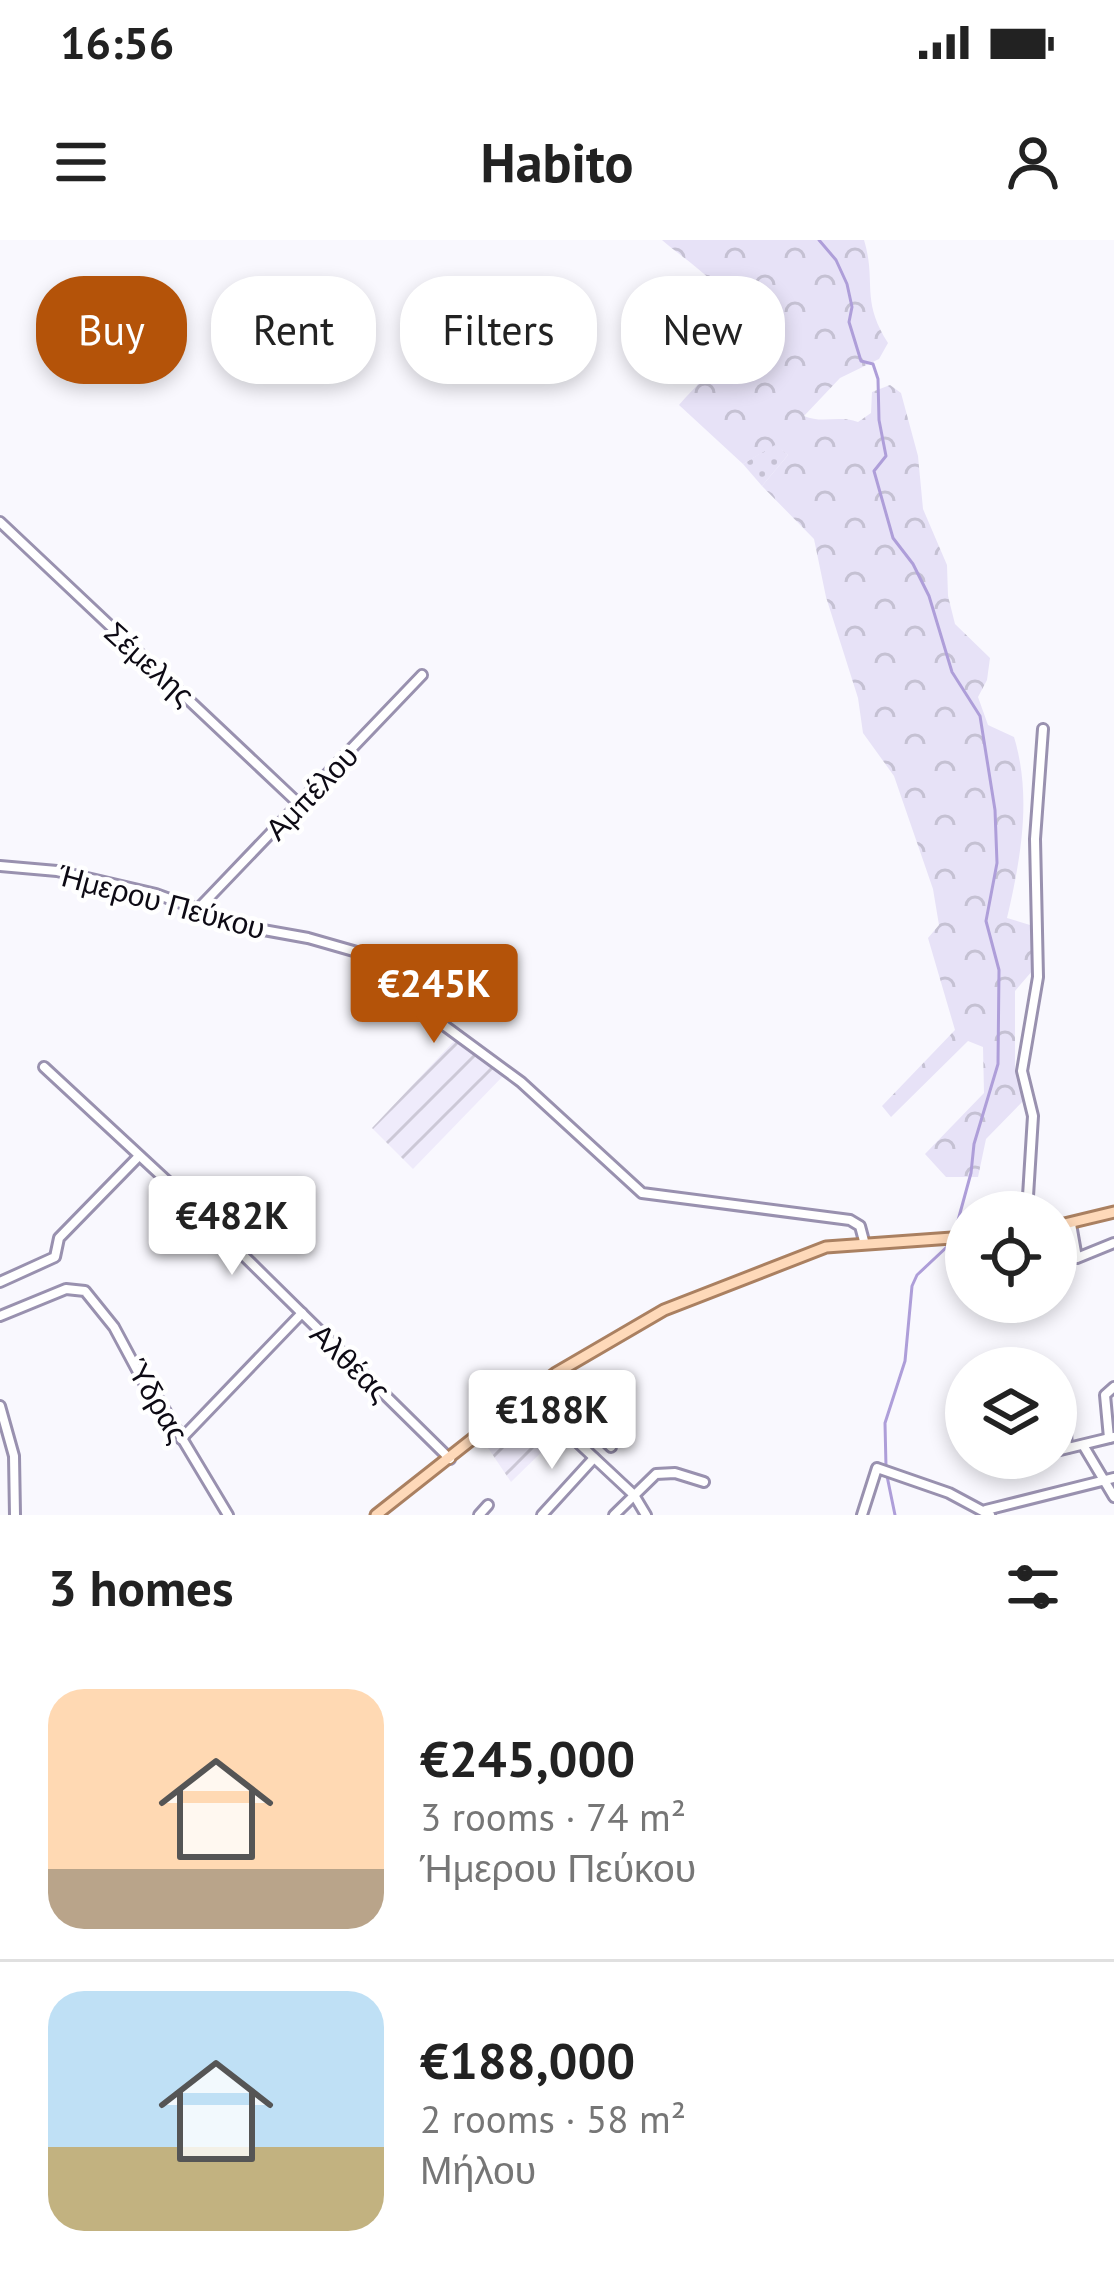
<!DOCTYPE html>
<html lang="en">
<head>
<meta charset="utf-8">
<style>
  :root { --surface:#fff; --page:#f6f6f6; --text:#222; --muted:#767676; --line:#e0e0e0; --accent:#b45309 }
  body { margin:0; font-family:"PT Sans",sans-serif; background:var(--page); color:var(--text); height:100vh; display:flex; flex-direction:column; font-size:45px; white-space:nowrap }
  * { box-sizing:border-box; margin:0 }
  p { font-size:39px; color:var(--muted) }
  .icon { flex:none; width:66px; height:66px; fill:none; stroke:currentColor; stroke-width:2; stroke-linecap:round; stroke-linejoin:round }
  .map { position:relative; height:1275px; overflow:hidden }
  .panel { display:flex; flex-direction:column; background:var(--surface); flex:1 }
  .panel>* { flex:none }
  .top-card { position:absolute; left:36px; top:36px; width:1044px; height:108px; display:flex; gap:24px }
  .fabs { position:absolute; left:945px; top:951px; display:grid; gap:24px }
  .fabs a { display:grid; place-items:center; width:132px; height:132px; border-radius:50%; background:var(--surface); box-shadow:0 6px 18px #0003; font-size:60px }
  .price { position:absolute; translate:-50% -102px; padding:0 27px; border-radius:12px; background:#fff; color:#222; font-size:39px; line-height:78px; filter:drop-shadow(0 3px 6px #0008) }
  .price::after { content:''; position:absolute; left:50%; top:72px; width:36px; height:27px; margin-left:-18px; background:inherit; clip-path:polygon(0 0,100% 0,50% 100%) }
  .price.current { background:var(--accent); color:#fff }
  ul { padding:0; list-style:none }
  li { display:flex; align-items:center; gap:36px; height:300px; padding:0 48px }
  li+li { border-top:3px solid var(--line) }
  li span { display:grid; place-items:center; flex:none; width:336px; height:240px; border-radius:36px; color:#555 }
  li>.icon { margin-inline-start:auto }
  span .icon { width:144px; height:144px; fill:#fffc; stroke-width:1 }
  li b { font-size:51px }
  h2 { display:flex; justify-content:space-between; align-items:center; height:144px; padding:0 48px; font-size:51px }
  .tag { padding:0 42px; border-radius:48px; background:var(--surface); box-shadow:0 6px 18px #0003; font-size:42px; line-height:108px }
  .tag.current { background:var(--accent); color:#fff }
  .status { display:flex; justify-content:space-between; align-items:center; height:84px; padding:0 60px; background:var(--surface); direction:ltr }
  .status svg { height:33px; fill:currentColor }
  header { display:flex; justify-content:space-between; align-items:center; height:156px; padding:0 48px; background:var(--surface); font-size:54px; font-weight:800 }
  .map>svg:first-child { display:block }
  .industrial { fill:url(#industrial-furrows) }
  .grass { fill:url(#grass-dots) }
  .forest { fill:url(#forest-crowns) }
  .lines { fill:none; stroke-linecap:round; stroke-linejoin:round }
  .stream { stroke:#ae9ed9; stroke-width:3 }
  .minor-casing { stroke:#9991af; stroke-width:14 }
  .major-casing { stroke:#aa8061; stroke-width:15 }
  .minor { stroke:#fff; stroke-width:8 }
  .major { stroke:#fed9b9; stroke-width:9 }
  .labels { text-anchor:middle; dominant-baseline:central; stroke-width:9; stroke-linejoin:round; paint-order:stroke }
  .street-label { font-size:30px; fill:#0d0a14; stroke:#fff }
</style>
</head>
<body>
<div class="status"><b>16:56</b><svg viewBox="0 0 49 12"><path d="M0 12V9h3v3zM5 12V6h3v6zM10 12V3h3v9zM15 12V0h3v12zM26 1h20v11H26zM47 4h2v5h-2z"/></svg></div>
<header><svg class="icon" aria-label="menu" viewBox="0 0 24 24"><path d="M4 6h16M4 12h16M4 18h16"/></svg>Habito<svg class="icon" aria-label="person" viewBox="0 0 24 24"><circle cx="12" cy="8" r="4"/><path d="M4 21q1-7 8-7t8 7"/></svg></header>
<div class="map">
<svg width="1114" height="1275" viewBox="0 0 1114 1275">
  <defs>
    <pattern id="industrial-furrows" width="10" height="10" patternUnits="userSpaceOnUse" patternTransform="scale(3)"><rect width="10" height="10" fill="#efebfb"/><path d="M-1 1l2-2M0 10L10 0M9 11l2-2" fill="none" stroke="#ccc8d6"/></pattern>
    <pattern id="grass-dots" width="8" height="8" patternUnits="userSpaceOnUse" patternTransform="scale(3)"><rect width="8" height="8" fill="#e7e2f7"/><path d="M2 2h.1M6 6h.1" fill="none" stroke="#c5c1d3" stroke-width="1.8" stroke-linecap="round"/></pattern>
    <pattern id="forest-crowns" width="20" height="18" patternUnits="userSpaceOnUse" patternTransform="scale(3)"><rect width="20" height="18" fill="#e7e2f7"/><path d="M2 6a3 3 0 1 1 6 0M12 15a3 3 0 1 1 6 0" fill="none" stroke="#c5c1d3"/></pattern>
  </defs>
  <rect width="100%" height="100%" fill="#f9f8fe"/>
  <g class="industrial">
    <path d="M 456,799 L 504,835 L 413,929 L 372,888 Z"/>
    <path d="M 529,1160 L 562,1192 L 511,1242 L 482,1199 Z"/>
  </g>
  <path class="grass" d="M 775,204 L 788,215 L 762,246 L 743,224 Z"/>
  <path class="forest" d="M 662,0 L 864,0 C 877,43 860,59 888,103 L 879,119 L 840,138 L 804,176 C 822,184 838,175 858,182 L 871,173 L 872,152 L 890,145 L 901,153 L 918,216 L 923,269 L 947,325 L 948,356 L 955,384 L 990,418 L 987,440 L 978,457 L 988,485 L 1014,497 C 1032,556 1021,618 1007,678 L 1030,685 L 1033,730 L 1015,751 L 1015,830 L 1025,859 L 986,899 L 978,937 L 946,937 L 925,914 L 984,853 L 983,807 L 968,801 L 891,877 L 882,866 L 955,790 L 928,698 L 939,685 L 933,649 L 894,536 L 863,493 L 858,458 L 826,357 L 814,299 L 762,246 L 788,215 L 775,205 L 743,224 L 679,165 C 694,147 716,129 728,108 C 757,61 691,26 662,0 Z"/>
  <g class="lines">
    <g class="stream">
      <path d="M 819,0 L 836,20 L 847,44 L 852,67 L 849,82 L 861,121 L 873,124 L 878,139 L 879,180 L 886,216 L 874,231 L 893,298 L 913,324 L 929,356 L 952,432 L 980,476 L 995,570 L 997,623 L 986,681 L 999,730 L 998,824 L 974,904 L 971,933 L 954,995"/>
      <path d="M 886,1227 L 885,1183 L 905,1121 L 912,1046 L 917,1035 L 950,1004"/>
      <path d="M 887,1236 L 895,1275"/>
    </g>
    <defs>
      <g id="minor">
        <path d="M 0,282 L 299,564"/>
        <path d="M 0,626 L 57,631 L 156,654 L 247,687 L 308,698 L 357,712 L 377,724 L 430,775 L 521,842 L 642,953 L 850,980 L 860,986 L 864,1001"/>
        <path d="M 199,668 L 422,435"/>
        <path d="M 44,827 L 181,954 L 450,1219"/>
        <path d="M 1027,972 L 1033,876 L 1022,831 L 1038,737 L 1035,599 L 1043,489"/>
        <path d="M 1071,984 L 1077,1018 L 1114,1003"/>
        <path d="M 0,1042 L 55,1017 L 59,998 L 139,916"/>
        <path d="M 0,1076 L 66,1049 L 85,1051 L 114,1087 L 144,1143 L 156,1155 L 228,1275"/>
        <path d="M 544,1142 L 611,1207"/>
        <path d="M 527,1155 L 634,1255 L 646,1275"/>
        <path d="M 0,1166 L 14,1216 L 15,1275"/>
        <path d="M 1056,1190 L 1066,1192 L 1067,1208"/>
        <path d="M 1109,1198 L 1105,1155 L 1114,1147"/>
        <path d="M 181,1199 L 302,1073"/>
        <path d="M 1083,1205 L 1114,1257"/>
        <path d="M 1056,1211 L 1114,1197"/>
        <path d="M 986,1270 L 1114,1238"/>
        <path d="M 479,1275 L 488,1265"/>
        <path d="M 542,1275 L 594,1218"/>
        <path d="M 614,1275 L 656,1234 L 675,1233 L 704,1242"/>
        <path d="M 862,1275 L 877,1228 L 949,1253 L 990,1275"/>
      </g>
      <g id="major">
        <path d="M 1056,986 L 1114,972"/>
        <path d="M 376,1275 L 556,1133 L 664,1070 L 826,1007 L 966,997"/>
      </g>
    </defs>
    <use href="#minor" class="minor-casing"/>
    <use href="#major" class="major-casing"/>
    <use href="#minor" class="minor"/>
    <use href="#major" class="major"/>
  </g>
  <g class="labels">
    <g class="street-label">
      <text transform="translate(150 423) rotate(42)">Σέμελης</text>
      <text transform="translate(311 552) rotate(-46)">Αμπέλου</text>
      <text transform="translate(162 661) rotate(15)">Ήμερου Πεύκου</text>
      <text transform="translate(351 1122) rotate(44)">Αλθέας</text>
      <text transform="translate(158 1160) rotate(59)">Ύδρας</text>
    </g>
  </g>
</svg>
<div class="fabs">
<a><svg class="icon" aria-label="locate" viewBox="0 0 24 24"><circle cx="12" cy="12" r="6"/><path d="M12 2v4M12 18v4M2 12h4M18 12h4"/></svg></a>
<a><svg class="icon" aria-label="layers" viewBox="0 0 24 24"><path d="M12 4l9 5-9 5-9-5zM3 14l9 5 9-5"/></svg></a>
</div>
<b class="price current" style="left:434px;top:806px">€245K</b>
<b class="price" style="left:232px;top:1038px">€482K</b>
<b class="price" style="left:552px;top:1232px">€188K</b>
<div class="top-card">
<a class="tag current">Buy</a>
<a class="tag">Rent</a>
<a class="tag">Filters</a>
<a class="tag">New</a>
</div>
</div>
<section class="panel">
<h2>3 homes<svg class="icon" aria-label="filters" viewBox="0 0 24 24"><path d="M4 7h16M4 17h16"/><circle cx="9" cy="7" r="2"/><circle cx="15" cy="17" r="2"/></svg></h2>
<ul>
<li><span style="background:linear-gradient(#ffd9b3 75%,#b9a48a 0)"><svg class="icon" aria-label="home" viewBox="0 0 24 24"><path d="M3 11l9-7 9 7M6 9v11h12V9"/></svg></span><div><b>€245,000</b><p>3 rooms · 74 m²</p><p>Ήμερου Πεύκου</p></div></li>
<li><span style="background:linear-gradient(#bfe0f5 65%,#c2b280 0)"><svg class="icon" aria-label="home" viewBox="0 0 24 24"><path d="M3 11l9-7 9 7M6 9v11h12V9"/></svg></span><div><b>€188,000</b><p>2 rooms · 58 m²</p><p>Μήλου</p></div></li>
</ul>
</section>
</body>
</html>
